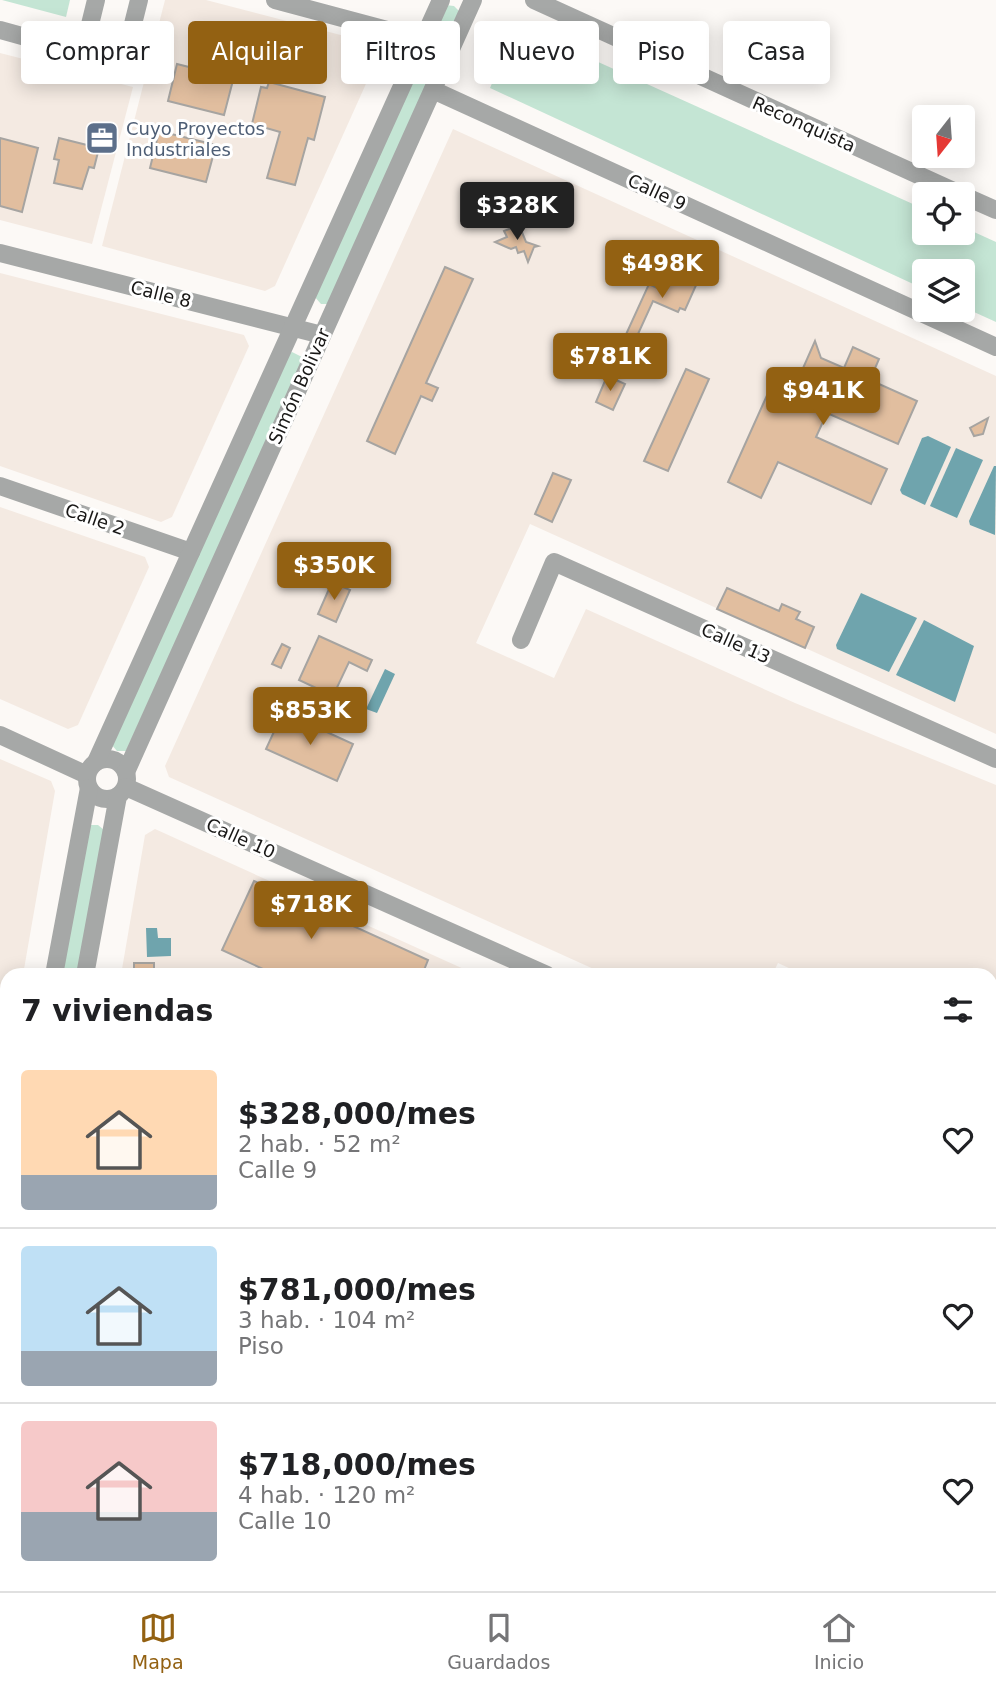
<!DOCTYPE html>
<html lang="es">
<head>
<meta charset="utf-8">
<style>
  :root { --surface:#fff; --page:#f2f2f2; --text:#202124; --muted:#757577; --line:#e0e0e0; --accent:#936112 }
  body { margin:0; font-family:"DejaVu Sans",sans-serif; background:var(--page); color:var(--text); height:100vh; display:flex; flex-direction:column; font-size:26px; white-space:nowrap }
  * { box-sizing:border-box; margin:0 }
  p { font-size:23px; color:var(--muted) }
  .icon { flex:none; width:38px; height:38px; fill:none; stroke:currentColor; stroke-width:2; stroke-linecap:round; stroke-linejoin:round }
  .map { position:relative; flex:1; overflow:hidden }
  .details { position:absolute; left:0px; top:968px; width:998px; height:625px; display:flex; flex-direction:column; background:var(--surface); border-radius:21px 21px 0 0; box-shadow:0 4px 18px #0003 }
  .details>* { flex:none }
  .banner { position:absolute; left:21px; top:21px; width:956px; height:63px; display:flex; gap:14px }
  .needle { width:46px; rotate:197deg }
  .tools { position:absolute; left:912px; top:105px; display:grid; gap:14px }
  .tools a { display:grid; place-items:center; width:63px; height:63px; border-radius:7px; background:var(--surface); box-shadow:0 4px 18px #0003; font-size:35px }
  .price { position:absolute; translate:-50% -60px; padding:0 16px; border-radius:7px; background:var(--accent); color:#fff; font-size:23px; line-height:46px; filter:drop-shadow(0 2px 4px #0008) }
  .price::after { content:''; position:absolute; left:50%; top:42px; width:21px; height:16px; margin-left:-10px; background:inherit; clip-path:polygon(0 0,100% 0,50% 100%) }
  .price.active { background:#222; color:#fff }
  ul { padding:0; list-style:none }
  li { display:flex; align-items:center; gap:21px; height:175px; padding:0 21px }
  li+li { border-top:2px solid var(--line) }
  li span { display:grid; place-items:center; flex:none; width:196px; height:140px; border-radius:7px; color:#555 }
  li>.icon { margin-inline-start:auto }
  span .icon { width:84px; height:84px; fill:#fffc; stroke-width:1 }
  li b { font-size:30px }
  h2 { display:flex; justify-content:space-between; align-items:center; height:84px; padding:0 21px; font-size:30px }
  .tag { padding:0 24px; border-radius:7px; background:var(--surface); box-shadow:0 4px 18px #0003; font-size:24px; line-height:63px }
  .tag.active { background:var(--accent); color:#fff }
  .dock { display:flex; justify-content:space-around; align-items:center; height:98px; border-top:2px solid var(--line); background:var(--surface); font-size:19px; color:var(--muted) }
  .dock a { display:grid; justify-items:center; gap:4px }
  .dock .active { color:var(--accent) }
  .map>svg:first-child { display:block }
  .built { fill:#f4eae2 }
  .green { fill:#c4e5d4 }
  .water { fill:#6fa4ad }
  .building { fill:#e1be9f; stroke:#a6a4a1; stroke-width:2 }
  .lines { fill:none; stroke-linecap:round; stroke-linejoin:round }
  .minor { stroke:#a6a8a7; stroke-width:18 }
  .labels { text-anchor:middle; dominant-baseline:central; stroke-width:6; stroke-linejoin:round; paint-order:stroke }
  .street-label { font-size:18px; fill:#181716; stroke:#fff }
  .service-label { font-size:18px; fill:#4e5e75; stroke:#fff; text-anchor:start }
</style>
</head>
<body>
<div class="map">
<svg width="996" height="1591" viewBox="0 0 996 1591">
  <rect width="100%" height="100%" fill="#fcf9f6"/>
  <g class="built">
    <path d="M 165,0 L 206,0 L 383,46 L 275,286 L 265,291 L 102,246 Z"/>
    <path d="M 0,53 L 133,87 L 92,244 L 0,220 Z"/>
    <path d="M 453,129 L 996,376 L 996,734 L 530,524 L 476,643 L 554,678 L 586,609 L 795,703 L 996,785 L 996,1135 L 990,1132 L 990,975 L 804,975 L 778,963 L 772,975 L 607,975 L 169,777 L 165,766 Z"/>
    <path d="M 0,273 L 244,335 L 249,346 L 172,517 L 161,522 L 0,466 Z"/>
    <path d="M 0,507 L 145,557 L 149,567 L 78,725 L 68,729 L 0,699 Z"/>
    <path d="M 0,759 L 51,781 L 55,791 L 23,975 L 7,975 L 7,1068 L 0,1108 Z"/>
    <path d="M 155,829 L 477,975 L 121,975 L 145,835 Z"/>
    <path d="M 991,1172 L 996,1175 L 996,1261 L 991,1273 Z"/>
    <path d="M 14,1586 L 438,1586 L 450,1591 L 13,1591 Z"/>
    <path d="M 564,1586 L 853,1586 L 850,1591 L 562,1591 Z"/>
  </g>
  <g class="green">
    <path d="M 2,0 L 70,0 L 66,17 Z"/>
    <path d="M 445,5 L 454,6 L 459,11 L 449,37 L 445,37 L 434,31 Z"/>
    <path d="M 515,29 L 525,29 L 924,209 L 924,233 L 962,233 L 963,227 L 996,242 L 996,322 L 963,307 L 962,271 L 924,271 L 924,289 L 490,88 Z"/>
    <path d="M 421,62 L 429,63 L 434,71 L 328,304 L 321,304 L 314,296 Z"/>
    <path d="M 292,352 L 304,358 L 126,751 L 117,751 L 111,744 L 288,354 Z"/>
    <path d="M 90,825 L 98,825 L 104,830 L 78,975 L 60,975 Z"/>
    <path d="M 7,1284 L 7,1392 L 0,1434 L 0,1325 Z"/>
  </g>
  <g class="water">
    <path d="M 928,436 L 951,447 L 925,505 L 902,494 L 900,490 L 922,438 Z"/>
    <path d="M 956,448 L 983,460 L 957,518 L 930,506 Z"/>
    <path d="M 994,466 L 996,466 L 995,535 L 970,525 L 969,521 Z"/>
    <path d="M 861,593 L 917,618 L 889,672 L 837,649 L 836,645 Z"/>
    <path d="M 924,620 L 974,646 L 955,702 L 896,675 Z"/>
    <path d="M 385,669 L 395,674 L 377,713 L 366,709 Z"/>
    <path d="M 157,928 L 158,938 L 171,938 L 171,956 L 147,957 L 146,928 Z"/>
  </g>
  <g class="building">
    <path d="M 227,58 L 238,61 L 224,115 L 168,101 L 177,64 L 193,68 L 195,59 L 224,67 Z"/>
    <path d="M 269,82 L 325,97 L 314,140 L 308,138 L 295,185 L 267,178 L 280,132 L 252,124 L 261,87 L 267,88 Z"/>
    <path d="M 159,131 L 216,145 L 206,182 L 150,168 Z"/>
    <path d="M 0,138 L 38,148 L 22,212 L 0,206 Z"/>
    <path d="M 59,138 L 99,148 L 94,168 L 89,167 L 82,189 L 54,183 L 59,160 L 54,159 Z"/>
    <path d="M 519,225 L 526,242 L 538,246 L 534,247 L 528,262 L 524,251 L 518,253 L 516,247 L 511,249 L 495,242 L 507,237 L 504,231 Z"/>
    <path d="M 445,267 L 473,279 L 426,383 L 438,388 L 432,401 L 421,396 L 395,454 L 367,441 Z"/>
    <path d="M 668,270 L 697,283 L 685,310 L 680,308 L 678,312 L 653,301 L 633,345 L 623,341 L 649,284 L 659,289 Z"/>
    <path d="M 815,341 L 821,358 L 844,368 L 853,347 L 879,359 L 870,380 L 917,401 L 898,444 L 827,413 L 816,437 L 887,469 L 871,504 L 778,462 L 761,498 L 728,482 L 773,382 L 793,391 Z"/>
    <path d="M 686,369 L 709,379 L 668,471 L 644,461 Z"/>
    <path d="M 607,376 L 625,384 L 613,410 L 596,402 Z"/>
    <path d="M 988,418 L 983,434 L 974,436 L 970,428 Z"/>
    <path d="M 553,473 L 571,480 L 552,522 L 535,514 Z"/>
    <path d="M 332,582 L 350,590 L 336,622 L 318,614 Z"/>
    <path d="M 727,588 L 779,611 L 782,604 L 800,612 L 796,619 L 814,627 L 805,648 L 717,609 Z"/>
    <path d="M 319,636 L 372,660 L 367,671 L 349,662 L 333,696 L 299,680 Z"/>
    <path d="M 282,644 L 290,648 L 281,668 L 272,664 Z"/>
    <path d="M 283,712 L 353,744 L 337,781 L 266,749 Z"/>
    <path d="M 254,881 L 428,960 L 422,975 L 276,975 L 222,950 Z"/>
    <rect x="134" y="963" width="20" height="12"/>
  </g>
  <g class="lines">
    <g class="minor">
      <path d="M 275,0 L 387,30 L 448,56"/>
      <path d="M 534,0 L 960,194"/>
      <path d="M 0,30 L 123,64 L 139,0"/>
      <path d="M 83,53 L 96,0"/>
      <path d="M 433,90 L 996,347"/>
      <path d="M 962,195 L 996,210"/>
      <path d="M 0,253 L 322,335"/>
      <path d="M 0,486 L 191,552"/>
      <path d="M 521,640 L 554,562 L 996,759"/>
      <path d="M 0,735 L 87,775"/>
      <circle cx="107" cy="779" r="20"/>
      <path d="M 96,762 L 441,0"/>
      <path d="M 126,772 L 473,0"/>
      <path d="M 126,787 L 547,975"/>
      <path d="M 54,975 L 89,788"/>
      <path d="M 85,975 L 118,796"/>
      <path d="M 990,1150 L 996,1153"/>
      <path d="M 0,1151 L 7,1155"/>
      <path d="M 0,1295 L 7,1254"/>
      <path d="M 990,1374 L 996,1362"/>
      <path d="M 0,1476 L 7,1434"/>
      <path d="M 507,1586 L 520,1591"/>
      <path d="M 545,1591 L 547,1586"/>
      <path d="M 892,1591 L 895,1586"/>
    </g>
  </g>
  <defs>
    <symbol id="office-square" viewBox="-11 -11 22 22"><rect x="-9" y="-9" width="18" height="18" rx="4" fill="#5c6f8a" stroke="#fff"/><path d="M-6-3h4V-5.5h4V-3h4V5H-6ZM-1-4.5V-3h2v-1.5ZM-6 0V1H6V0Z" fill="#fff"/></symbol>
  </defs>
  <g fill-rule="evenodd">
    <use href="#office-square" x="83" y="119" width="38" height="38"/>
  </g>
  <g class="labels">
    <g class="street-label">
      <text transform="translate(804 124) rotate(24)">Reconquista</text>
      <text transform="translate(657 192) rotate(25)">Calle 9</text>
      <text transform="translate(161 294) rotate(14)">Calle 8</text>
      <text transform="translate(299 386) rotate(-66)">Simón Bolivar</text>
      <text transform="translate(95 519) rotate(19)">Calle 2</text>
      <text transform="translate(736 643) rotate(24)">Calle 13</text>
      <text transform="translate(241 838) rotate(24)">Calle 10</text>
    </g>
    <g class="service-label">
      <text x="126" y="128">Cuyo Proyectos<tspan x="126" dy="21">Industriales</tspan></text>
    </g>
  </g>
</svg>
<div class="tools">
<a><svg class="needle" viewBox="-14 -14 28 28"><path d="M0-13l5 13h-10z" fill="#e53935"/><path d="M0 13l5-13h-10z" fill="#757577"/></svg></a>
<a><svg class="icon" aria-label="locate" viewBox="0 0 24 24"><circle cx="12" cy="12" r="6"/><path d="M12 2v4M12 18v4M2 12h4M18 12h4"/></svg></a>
<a><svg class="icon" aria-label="layers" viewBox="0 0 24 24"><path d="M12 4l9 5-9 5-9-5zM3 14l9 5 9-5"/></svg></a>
</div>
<b class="price active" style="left:517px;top:242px">$328K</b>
<b class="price" style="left:662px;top:300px">$498K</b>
<b class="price" style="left:610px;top:393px">$781K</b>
<b class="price" style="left:823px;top:427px">$941K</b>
<b class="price" style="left:334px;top:602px">$350K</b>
<b class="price" style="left:310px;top:747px">$853K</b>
<b class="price" style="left:311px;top:941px">$718K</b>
<div class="banner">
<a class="tag">Comprar</a>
<a class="tag active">Alquilar</a>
<a class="tag">Filtros</a>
<a class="tag">Nuevo</a>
<a class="tag">Piso</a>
<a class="tag">Casa</a>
</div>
<section class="details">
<h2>7 viviendas<svg class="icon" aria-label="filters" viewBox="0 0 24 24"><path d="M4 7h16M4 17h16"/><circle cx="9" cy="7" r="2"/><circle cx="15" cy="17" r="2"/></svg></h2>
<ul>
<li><span style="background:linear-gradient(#ffd9b3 75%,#9aa5b1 0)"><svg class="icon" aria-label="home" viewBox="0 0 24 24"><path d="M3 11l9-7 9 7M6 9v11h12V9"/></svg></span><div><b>$328,000/mes</b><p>2 hab. · 52 m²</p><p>Calle 9</p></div><svg class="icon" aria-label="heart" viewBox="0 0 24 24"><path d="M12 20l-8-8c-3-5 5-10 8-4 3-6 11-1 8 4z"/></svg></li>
<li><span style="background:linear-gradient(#bfe0f5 75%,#9aa5b1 0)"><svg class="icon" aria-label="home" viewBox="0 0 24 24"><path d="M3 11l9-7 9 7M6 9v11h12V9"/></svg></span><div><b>$781,000/mes</b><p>3 hab. · 104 m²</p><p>Piso</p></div><svg class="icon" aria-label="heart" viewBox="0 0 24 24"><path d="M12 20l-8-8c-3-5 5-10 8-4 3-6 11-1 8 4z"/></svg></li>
<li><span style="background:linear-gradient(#f6c9c9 65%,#9aa5b1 0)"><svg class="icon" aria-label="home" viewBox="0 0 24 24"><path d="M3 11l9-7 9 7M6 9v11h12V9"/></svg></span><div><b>$718,000/mes</b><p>4 hab. · 120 m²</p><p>Calle 10</p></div><svg class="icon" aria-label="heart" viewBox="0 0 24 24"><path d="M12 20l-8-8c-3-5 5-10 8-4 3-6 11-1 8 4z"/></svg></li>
</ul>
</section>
</div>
<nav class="dock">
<a class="active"><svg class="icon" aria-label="map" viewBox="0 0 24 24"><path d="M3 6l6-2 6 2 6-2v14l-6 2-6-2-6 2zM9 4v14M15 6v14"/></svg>Mapa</a>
<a><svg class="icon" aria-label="saved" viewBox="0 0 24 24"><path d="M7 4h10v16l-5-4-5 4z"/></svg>Guardados</a>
<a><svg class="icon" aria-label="home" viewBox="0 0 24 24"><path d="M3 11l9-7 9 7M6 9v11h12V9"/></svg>Inicio</a>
</nav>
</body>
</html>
